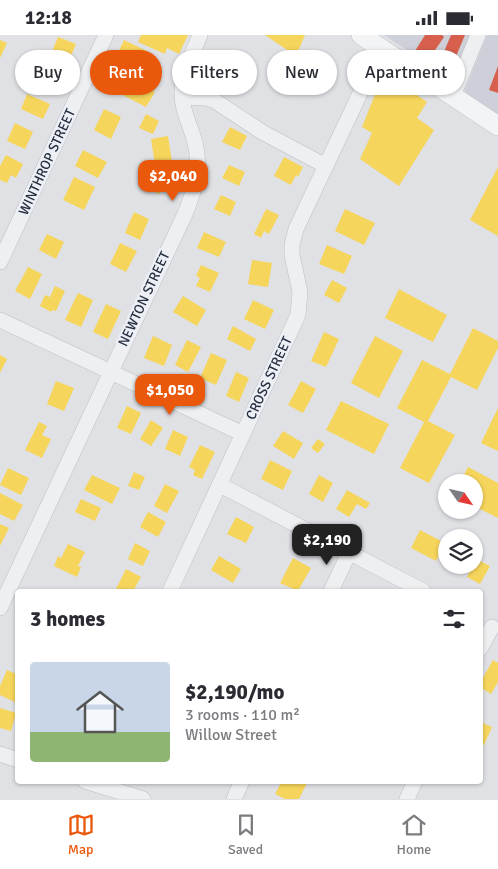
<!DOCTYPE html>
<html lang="en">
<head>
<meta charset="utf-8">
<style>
  :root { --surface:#fff; --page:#f2f2f3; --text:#2b2b33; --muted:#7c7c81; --line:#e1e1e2; --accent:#ea580c }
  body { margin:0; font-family:Signika,sans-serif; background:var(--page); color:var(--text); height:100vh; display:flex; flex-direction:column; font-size:19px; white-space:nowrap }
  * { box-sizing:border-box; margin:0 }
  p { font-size:16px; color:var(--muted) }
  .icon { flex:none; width:28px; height:28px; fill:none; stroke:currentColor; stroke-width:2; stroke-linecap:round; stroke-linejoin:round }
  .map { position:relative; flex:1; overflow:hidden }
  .side { position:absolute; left:15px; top:554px; width:468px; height:195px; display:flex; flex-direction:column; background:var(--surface); border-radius:5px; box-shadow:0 1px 4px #0004 }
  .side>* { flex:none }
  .hud { position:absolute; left:15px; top:15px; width:469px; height:45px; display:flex; gap:10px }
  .needle { width:32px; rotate:124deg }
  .tools { position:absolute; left:438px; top:439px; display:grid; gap:10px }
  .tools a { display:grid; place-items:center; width:45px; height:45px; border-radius:50%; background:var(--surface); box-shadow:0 1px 4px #0004; font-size:25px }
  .price { position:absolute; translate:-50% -42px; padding:0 11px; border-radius:10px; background:var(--accent); color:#fff; font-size:16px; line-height:32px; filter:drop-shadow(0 1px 2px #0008) }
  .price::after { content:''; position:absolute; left:50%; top:30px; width:15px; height:11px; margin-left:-8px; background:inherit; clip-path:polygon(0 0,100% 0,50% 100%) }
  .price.selected { background:#222; color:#fff }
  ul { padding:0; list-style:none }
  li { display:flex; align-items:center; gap:15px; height:125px; padding:0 15px }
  li span { display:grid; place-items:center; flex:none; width:140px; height:100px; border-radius:5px; color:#555 }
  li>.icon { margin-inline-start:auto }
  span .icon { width:60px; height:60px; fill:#fffc; stroke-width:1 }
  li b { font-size:21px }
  h2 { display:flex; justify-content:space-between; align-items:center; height:60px; padding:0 15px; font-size:21px }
  .chip { padding:0 18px; border-radius:22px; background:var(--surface); box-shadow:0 1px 4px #0004; font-size:18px; line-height:45px }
  .chip.selected { background:var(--accent); color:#fff }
  .status { display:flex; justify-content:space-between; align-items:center; height:35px; padding:0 25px; background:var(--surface); direction:ltr }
  .status svg { height:14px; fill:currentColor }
  .menu { display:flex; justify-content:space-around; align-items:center; height:70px; border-top:1px solid var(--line); background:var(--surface); font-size:14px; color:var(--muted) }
  .menu a { display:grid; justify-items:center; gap:2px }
  .menu .selected { color:var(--accent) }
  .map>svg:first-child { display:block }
  .built { fill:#cdd0d8 }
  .homes { fill:#f6d55c }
  .shops { fill:#d6604d }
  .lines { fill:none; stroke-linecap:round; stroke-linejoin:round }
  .minor-casing { stroke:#bdbfc3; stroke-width:16 }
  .major-casing { stroke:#bbbec3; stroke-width:20 }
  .minor { stroke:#eeeff1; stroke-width:15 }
  .major { stroke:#f3f4f5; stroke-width:19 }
  .labels { text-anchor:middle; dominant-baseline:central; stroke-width:5; stroke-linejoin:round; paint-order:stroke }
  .street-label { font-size:14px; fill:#262d3e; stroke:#eceff5 }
</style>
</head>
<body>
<div class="status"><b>12:18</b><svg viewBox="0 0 49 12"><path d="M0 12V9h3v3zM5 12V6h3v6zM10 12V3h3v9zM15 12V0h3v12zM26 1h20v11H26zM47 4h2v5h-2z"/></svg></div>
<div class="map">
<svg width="498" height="764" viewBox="0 0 498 764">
  <rect width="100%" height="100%" fill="#dfe1e5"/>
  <g class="built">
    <path d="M 384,0 L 470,0 L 453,45 Z"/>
    <path d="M 487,0 L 498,0 L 498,80 L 464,57 Z"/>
  </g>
  <g class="homes">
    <path d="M 141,0 L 188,0 L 179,19 L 167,13 L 165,19 L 138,7 Z"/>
    <path d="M 265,0 L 305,0 L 296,21 Z"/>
    <path d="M 58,2 L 76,9 L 67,31 L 49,24 Z"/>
    <path d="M 0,5 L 7,8 L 0,23 Z"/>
    <path d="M 124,5 L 149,17 L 141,34 L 116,22 Z"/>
    <path d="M 123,40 L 155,57 L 146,72 L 115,56 Z"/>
    <path d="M 388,40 L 427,67 L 417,83 L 434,95 L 399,151 L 360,124 L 372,98 L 362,92 L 376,57 Z"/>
    <path d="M 27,59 L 50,69 L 43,84 L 21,74 Z"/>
    <path d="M 104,74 L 121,82 L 111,104 L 94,95 Z"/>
    <path d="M 146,79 L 159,86 L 153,99 L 139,93 Z"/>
    <path d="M 15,88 L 33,97 L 25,114 L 7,106 Z"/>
    <path d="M 230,92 L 247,101 L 240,115 L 222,107 Z"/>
    <path d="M 168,101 L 172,127 L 155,130 L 151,104 Z"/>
    <path d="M 83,115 L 107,127 L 98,143 L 75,131 Z"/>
    <path d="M 6,120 L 23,129 L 16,143 L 11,140 L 7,148 L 0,145 L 0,131 Z"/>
    <path d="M 284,122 L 303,132 L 298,142 L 296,140 L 291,150 L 274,141 Z"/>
    <path d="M 229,130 L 245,137 L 239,151 L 222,143 Z"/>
    <path d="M 498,132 L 498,201 L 470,185 Z"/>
    <path d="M 152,138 L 166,145 L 159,159 L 142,151 L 147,141 L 150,142 Z"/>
    <path d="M 74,142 L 95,152 L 84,175 L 63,165 Z"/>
    <path d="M 221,160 L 236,167 L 230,181 L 214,174 Z"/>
    <path d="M 266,174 L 279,180 L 269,199 L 264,196 L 261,203 L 254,199 Z"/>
    <path d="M 345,174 L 375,188 L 364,210 L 335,196 Z"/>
    <path d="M 134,177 L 149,184 L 140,205 L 125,198 Z"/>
    <path d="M 204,197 L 226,207 L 219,222 L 197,213 Z"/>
    <path d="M 47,199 L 64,207 L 56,224 L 39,215 Z"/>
    <path d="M 120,208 L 137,216 L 126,237 L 110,229 Z"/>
    <path d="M 327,210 L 352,221 L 344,239 L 319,229 Z"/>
    <path d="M 252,225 L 272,228 L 268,252 L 248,249 Z"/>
    <path d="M 201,230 L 219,238 L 210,257 L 196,251 L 200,243 L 196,241 Z"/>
    <path d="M 28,232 L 42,239 L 30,264 L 15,256 Z"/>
    <path d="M 332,245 L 347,253 L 339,268 L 324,260 Z"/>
    <path d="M 55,251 L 65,256 L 56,276 L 52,275 L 51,277 L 40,271 L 45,260 L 50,262 Z"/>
    <path d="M 399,254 L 447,280 L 433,307 L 385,283 Z"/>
    <path d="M 78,258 L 93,265 L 81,292 L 65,285 Z"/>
    <path d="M 183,261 L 206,275 L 197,291 L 173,277 Z"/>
    <path d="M 253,265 L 274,275 L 265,294 L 244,284 Z"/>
    <path d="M 106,269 L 121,276 L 108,304 L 93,297 Z"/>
    <path d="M 233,291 L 256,304 L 250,316 L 227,304 Z"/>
    <path d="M 473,293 L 498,306 L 498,313 L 477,355 L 451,342 L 428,386 L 455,400 L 429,448 L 400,433 L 424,387 L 397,373 L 422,325 L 450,339 Z"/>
    <path d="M 324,297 L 339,304 L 326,332 L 311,326 Z"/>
    <path d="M 153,301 L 172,310 L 164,331 L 144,323 Z"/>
    <path d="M 375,301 L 403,316 L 379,363 L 351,348 Z"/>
    <path d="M 187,305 L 201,312 L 188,337 L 175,330 Z"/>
    <path d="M 211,318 L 227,325 L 216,350 L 200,343 Z"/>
    <path d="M 0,320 L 7,324 L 0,338 Z"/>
    <path d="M 236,337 L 249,343 L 239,367 L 226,361 Z"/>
    <path d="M 56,346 L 74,353 L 64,376 L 47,369 Z"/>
    <path d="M 301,346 L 316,354 L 303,378 L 288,370 Z"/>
    <path d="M 341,366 L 389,389 L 374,419 L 326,395 Z"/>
    <path d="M 127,371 L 141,378 L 131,399 L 117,393 Z"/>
    <path d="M 498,373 L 498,416 L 481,408 Z"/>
    <path d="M 151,385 L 163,393 L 151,411 L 140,404 Z"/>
    <path d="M 39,387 L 47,391 L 42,400 L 51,404 L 42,423 L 25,415 Z"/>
    <path d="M 173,395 L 188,402 L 180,421 L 165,414 Z"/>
    <path d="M 283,396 L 303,408 L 294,424 L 273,411 Z"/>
    <path d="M 318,404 L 325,409 L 318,418 L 311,413 Z"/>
    <path d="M 200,410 L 215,417 L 202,444 L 193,440 L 195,435 L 189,432 Z"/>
    <path d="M 270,425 L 292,436 L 283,455 L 261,444 Z"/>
    <path d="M 468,432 L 498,448 L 498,483 L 474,471 L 474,448 L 460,448 Z"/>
    <path d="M 8,433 L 29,443 L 21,460 L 0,450 Z"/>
    <path d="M 134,437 L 145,442 L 139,455 L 128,451 Z"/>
    <path d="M 92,440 L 120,453 L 112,469 L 84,455 Z"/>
    <path d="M 319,440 L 333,448 L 323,467 L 309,459 Z"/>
    <path d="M 165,449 L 179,456 L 167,478 L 154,471 Z"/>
    <path d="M 347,455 L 370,468 L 366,474 L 357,469 L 349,482 L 336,474 Z"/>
    <path d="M 0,458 L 23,470 L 14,486 L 0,479 Z"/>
    <path d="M 81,464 L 101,473 L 95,486 L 75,477 Z"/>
    <path d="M 148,477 L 166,487 L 158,502 L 140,492 Z"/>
    <path d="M 236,482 L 254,492 L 246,508 L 227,499 Z"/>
    <path d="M 0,489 L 9,493 L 0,511 Z"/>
    <path d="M 420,495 L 445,508 L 436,526 L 411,513 Z"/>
    <path d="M 135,508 L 150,516 L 143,531 L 128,524 Z"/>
    <path d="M 68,509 L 85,517 L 78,531 L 81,532 L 77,542 L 54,531 L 58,521 L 61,523 Z"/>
    <path d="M 219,521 L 241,534 L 233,548 L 211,535 Z"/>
    <path d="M 293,523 L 311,533 L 298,556 L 280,548 Z"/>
    <path d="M 476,524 L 490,531 L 480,549 L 467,542 Z"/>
    <path d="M 126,534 L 141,542 L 133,556 L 120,556 L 116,554 Z"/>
    <path d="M 493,625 L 498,628 L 498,647 L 491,659 L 480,652 L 480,648 Z"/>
    <path d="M 7,635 L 18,640 L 17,668 L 0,660 L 0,651 Z"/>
    <path d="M 0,673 L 16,678 L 11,696 L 0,693 Z"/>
    <path d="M 480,687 L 492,692 L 484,710 L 480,709 Z"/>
    <path d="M 282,746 L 308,746 L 299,764 L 285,764 L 275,759 Z"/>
  </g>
  <g class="shops">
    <path d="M 425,0 L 442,0 L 444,2 L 429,24 L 415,16 Z"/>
    <path d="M 451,0 L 465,0 L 449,38 L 438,31 Z"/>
    <path d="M 498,31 L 498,58 L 489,55 Z"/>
  </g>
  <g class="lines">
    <defs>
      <g id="minor">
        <path d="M 453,61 L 478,0"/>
        <path d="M 183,62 L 207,63 L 215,66 L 262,97 L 326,131"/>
        <path d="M 0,227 L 106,0"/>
        <path d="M 0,285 L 243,399"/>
        <path d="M 220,450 L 423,556"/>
        <path d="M 170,556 L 298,280 L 300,257 L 292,220 L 292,210 L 296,194 L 381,14"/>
        <path d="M 331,556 L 349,518"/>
        <path d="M 0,573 L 185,179 C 195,155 202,130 194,104 C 189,87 181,73 182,55 C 183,35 193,18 200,0"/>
        <path d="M 480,614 L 492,592"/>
        <path d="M 0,719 L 18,725"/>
        <path d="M 85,746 L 143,764"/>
        <path d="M 234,764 L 242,746"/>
        <path d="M 407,764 L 415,746"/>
      </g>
      <path id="major" d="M 361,0 L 498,91"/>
    </defs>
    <use href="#minor" class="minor-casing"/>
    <use href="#major" class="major-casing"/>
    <use href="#minor" class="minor"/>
    <use href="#major" class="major"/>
  </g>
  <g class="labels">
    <g class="street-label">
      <text transform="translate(47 127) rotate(-65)">WINTHROP STREET</text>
      <text transform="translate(144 264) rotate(-65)">NEWTON STREET</text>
      <text transform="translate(269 343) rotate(-65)">CROSS STREET</text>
    </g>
  </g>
</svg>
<div class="tools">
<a><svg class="needle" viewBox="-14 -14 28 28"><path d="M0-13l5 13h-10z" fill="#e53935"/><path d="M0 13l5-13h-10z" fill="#7c7c81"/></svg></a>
<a><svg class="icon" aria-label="layers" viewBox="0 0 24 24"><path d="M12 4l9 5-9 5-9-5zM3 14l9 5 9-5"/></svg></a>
</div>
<b class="price" style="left:173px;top:167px">$2,040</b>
<b class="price" style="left:170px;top:381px">$1,050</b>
<b class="price selected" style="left:327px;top:531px">$2,190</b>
<div class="hud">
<a class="chip">Buy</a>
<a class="chip selected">Rent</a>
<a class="chip">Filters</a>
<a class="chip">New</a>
<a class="chip">Apartment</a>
</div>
<section class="side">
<h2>3 homes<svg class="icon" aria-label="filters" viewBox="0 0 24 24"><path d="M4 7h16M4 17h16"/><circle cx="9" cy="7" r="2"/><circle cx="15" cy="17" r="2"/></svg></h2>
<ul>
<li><span style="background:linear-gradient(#c9d6e8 70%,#8fb573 0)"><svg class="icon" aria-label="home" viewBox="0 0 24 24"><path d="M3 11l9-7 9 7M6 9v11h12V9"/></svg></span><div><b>$2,190/mo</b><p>3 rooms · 110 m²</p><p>Willow Street</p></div></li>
</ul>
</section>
</div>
<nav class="menu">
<a class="selected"><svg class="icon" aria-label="map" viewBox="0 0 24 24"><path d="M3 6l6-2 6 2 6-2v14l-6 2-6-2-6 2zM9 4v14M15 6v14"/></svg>Map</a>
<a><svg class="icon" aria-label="saved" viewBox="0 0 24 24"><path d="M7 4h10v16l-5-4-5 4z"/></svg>Saved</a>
<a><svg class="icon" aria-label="home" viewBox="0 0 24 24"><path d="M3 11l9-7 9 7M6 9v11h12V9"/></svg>Home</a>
</nav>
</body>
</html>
